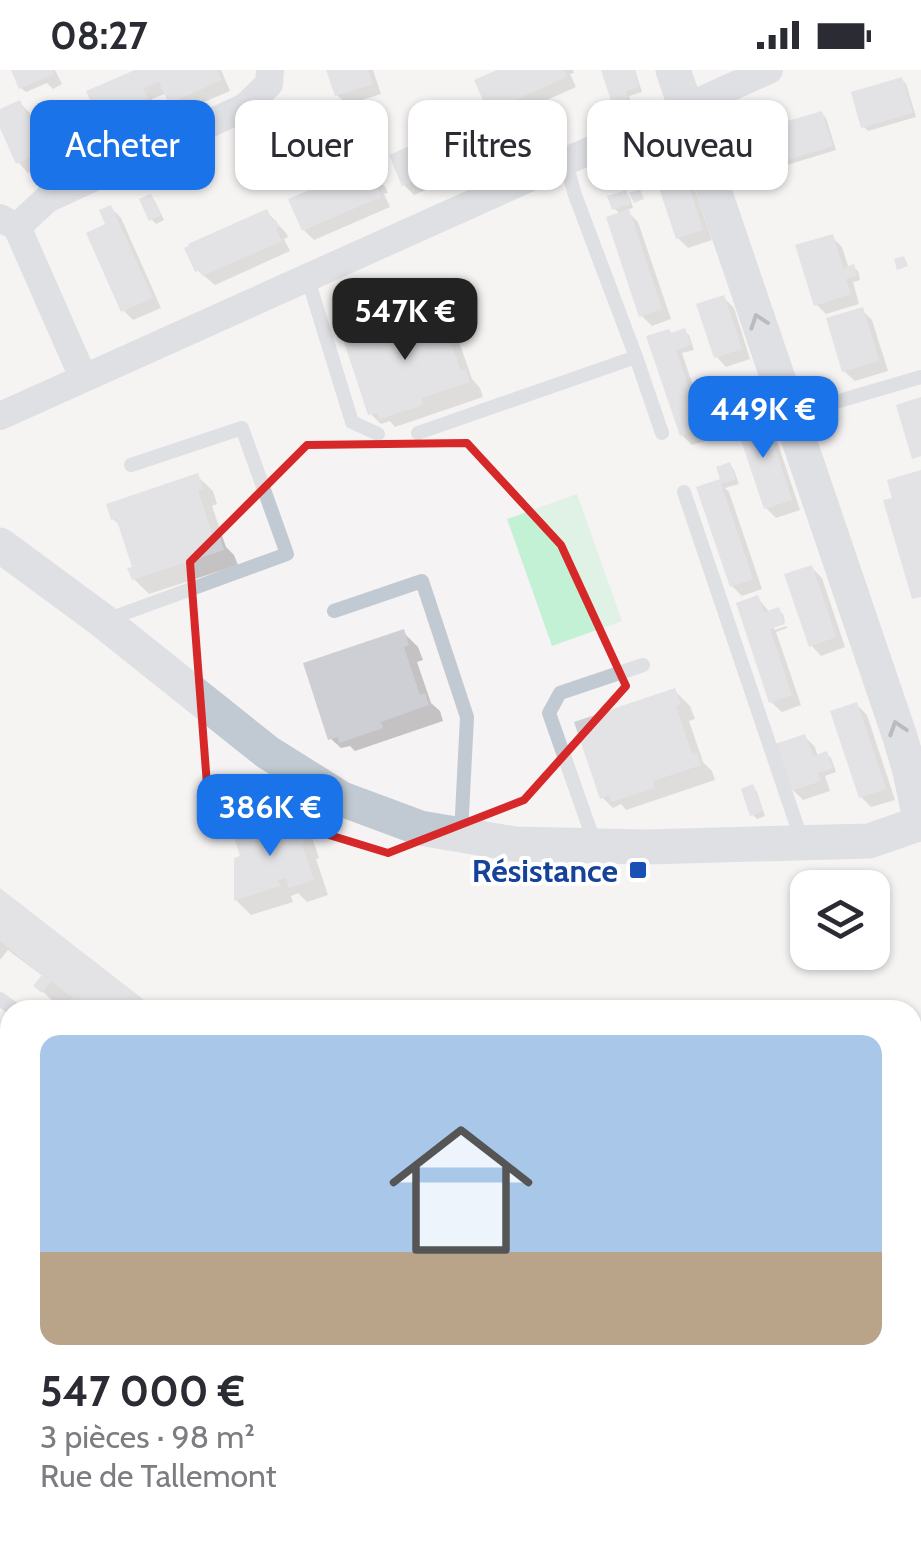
<!DOCTYPE html>
<html lang="fr">
<head>
<meta charset="utf-8">
<style>
  :root { --surface:#fff; --page:#f7f7f7; --text:#2b2b33; --muted:#7c7c81; --line:#e1e1e2; --accent:#1a73e8 }
  body { margin:0; font-family:Cabin,sans-serif; background:var(--page); color:var(--text); height:100vh; display:flex; flex-direction:column; font-size:38px; white-space:nowrap }
  * { box-sizing:border-box; margin:0 }
  p { font-size:32px; color:var(--muted) }
  .icon { flex:none; width:55px; height:55px; fill:none; stroke:currentColor; stroke-width:2; stroke-linecap:round; stroke-linejoin:round }
  .map { position:relative; flex:1; overflow:hidden }
  .drawer { position:absolute; left:0px; top:930px; width:922px; height:552px; display:flex; flex-direction:column; background:var(--surface); border-radius:30px 30px 0 0; box-shadow:0 2px 8px #0004 }
  .drawer>* { flex:none }
  .hud { position:absolute; left:30px; top:30px; width:862px; height:90px; display:flex; gap:20px }
  .controls { position:absolute; left:790px; top:800px; display:grid; gap:20px }
  .controls a { display:grid; place-items:center; width:100px; height:100px; border-radius:20px; background:var(--surface); box-shadow:0 2px 8px #0004; font-size:50px }
  .price { position:absolute; translate:-50% -85px; padding:0 22px; border-radius:20px; background:var(--accent); color:#fff; font-size:32px; line-height:65px; filter:drop-shadow(0 2px 5px #0008) }
  .price::after { content:''; position:absolute; left:50%; top:60px; width:30px; height:22px; margin-left:-15px; background:inherit; clip-path:polygon(0 0,100% 0,50% 100%) }
  .price.selected { background:#222; color:#fff }
  ul { padding:0; list-style:none }
  li { display:grid; align-content:center; gap:20px; height:530px; padding:0 40px }
  li+li { border-top:2px solid var(--line) }
  li span { display:grid; place-items:center; height:310px; border-radius:20px; color:#555 }
  li>.icon { margin-inline-start:auto }
  span .icon { width:180px; height:180px; fill:#fffc; stroke-width:1 }
  li b { font-size:42px }
  .tag { padding:0 35px; border-radius:20px; background:var(--surface); box-shadow:0 2px 8px #0004; font-size:35px; line-height:90px }
  .tag.selected { background:var(--accent); color:#fff }
  .status { display:flex; justify-content:space-between; align-items:center; height:70px; padding:0 50px; background:var(--surface); direction:ltr }
  .status svg { height:28px; fill:currentColor }
  .map>svg:first-child { display:block }
  .green { fill:#c3f1d5 }
  .shadow { fill:#0003 }
  .building { fill:#cdcfd5 }
  .lines { fill:none; stroke-linecap:round; stroke-linejoin:round }
  .service { stroke:#c1cad2; stroke-width:14 }
  .minor { stroke:#c1cad2; stroke-width:28 }
  .tertiary { stroke:#c1cad2; stroke-width:35 }
  .oneway { stroke:#6e7983 }
  .marked { fill:none; stroke:#d62828; stroke-width:8; stroke-linejoin:round }
  .transit-dot { fill:#1a4fb4; stroke:#fff; stroke-width:4 }
  .labels { text-anchor:middle; dominant-baseline:central; stroke-width:8; stroke-linejoin:round; paint-order:stroke }
  .transit-label { font-size:32px; font-weight:bold; fill:#164399; stroke:#fff; text-anchor:end }
</style>
</head>
<body>
<div class="status"><b>08:27</b><svg viewBox="0 0 49 12"><path d="M0 12V9h3v3zM5 12V6h3v6zM10 12V3h3v9zM15 12V0h3v12zM26 1h20v11H26zM47 4h2v5h-2z"/></svg></div>
<div class="map">
<svg width="921" height="1481" viewBox="0 0 921 1481">
  <rect width="100%" height="100%" fill="#f5f3f3"/>
  <path class="green" d="M 577,424 L 622,551 L 552,576 L 507,449 Z"/>
  <g class="shadow">
    <path d="M 14,0 L 55,0 L 62,14 L 53,19 L 47,13 L 26,22 L 21,18 Z"/>
    <path d="M 141,0 L 221,0 L 230,21 L 181,42 L 171,32 L 167,23 L 152,29 L 159,46 L 137,55 L 140,61 L 116,72 L 106,62 Z"/>
    <path d="M 329,0 L 373,0 L 381,24 L 347,35 L 337,25 Z"/>
    <path d="M 504,0 L 573,0 L 574,3 L 570,4 L 576,17 L 500,51 L 490,40 Z"/>
    <path d="M 604,0 L 635,0 L 642,22 L 629,26 L 631,33 L 619,37 L 614,33 Z"/>
    <path d="M 902,10 L 906,14 L 916,47 L 868,61 L 864,57 Z"/>
    <path d="M 20,33 L 30,43 L 52,92 L 28,103 L 18,92 L 0,51 L 0,42 Z"/>
    <path d="M 822,44 L 826,48 L 836,80 L 787,95 L 783,90 Z"/>
    <path d="M 468,54 L 478,64 L 491,93 L 414,125 L 404,115 Z"/>
    <path d="M 674,76 L 684,86 L 712,170 L 688,178 L 678,168 Z"/>
    <path d="M 367,98 L 386,118 L 388,123 L 384,124 L 390,137 L 314,170 L 304,160 Z"/>
    <path d="M 625,123 L 630,128 L 633,138 L 626,140 L 638,152 L 671,249 L 652,256 L 642,246 L 621,145 L 614,138 Z"/>
    <path d="M 151,126 L 155,131 L 164,150 L 156,154 L 151,149 Z"/>
    <path d="M 111,138 L 121,148 L 161,238 L 133,250 L 123,240 Z"/>
    <path d="M 267,142 L 286,163 L 288,167 L 284,169 L 290,181 L 215,215 L 197,200 Z"/>
    <path d="M 832,167 L 842,177 L 849,199 L 853,197 L 858,201 L 860,210 L 853,212 L 859,234 L 826,244 L 816,234 Z"/>
    <path d="M 724,228 L 734,238 L 750,289 L 726,297 L 716,286 Z"/>
    <path d="M 444,238 L 459,254 L 463,267 L 458,269 L 472,309 L 480,318 L 483,327 L 395,357 L 390,351 L 381,354 L 371,344 Z"/>
    <path d="M 862,240 L 872,250 L 888,301 L 855,311 L 844,301 Z"/>
    <path d="M 684,261 L 689,265 L 694,280 L 682,283 L 711,369 L 692,375 L 682,365 L 672,265 Z"/>
    <path d="M 762,345 L 772,356 L 800,440 L 776,448 L 766,438 Z"/>
    <path d="M 730,395 L 734,400 L 739,414 L 725,418 L 729,422 L 762,519 L 742,526 L 732,516 L 700,419 L 723,411 Z"/>
    <path d="M 197,406 L 213,421 L 217,434 L 212,436 L 226,477 L 234,485 L 238,495 L 149,524 L 134,509 L 136,498 L 122,457 L 113,449 Z"/>
    <path d="M 812,498 L 822,508 L 845,577 L 821,586 L 811,575 Z"/>
    <path d="M 758,528 L 770,543 L 778,540 L 783,544 L 785,551 L 774,555 L 774,560 L 787,556 L 787,558 L 776,562 L 801,635 L 782,642 L 771,632 Z"/>
    <path d="M 403,562 L 418,577 L 423,590 L 417,592 L 431,633 L 440,641 L 443,651 L 355,681 L 350,676 L 341,678 L 330,668 Z"/>
    <path d="M 675,621 L 690,636 L 695,649 L 689,651 L 703,692 L 712,701 L 715,710 L 626,740 L 621,734 L 613,738 L 602,727 Z"/>
    <path d="M 857,635 L 867,645 L 895,730 L 871,737 L 861,727 Z"/>
    <path d="M 805,667 L 815,677 L 818,687 L 827,684 L 831,688 L 836,702 L 825,706 L 830,721 L 803,730 L 793,720 Z"/>
    <path d="M 753,717 L 757,722 L 765,746 L 757,749 L 752,744 Z"/>
    <path d="M 295,749 L 311,764 L 319,788 L 316,789 L 328,825 L 307,832 L 298,823 L 291,826 L 293,832 L 251,845 L 236,830 Z"/>
    <path d="M 0,821 L 153,940 L 86,940 L 72,929 L 62,940 L 37,916 L 44,907 L 8,880 L 0,890 Z"/>
    <path d="M 10,1205 L 10,1316 L 0,1329 L 0,1218 Z"/>
    <path d="M 0,1332 L 10,1340 L 10,1380 L 1,1392 Z"/>
  </g>
  <g class="building">
    <path d="M 11,0 L 52,0 L 54,4 L 19,19 Z"/>
    <path d="M 135,0 L 217,0 L 222,10 L 169,34 L 159,12 L 143,18 L 151,35 L 129,45 L 132,51 L 104,63 L 86,21 Z"/>
    <path d="M 326,0 L 368,0 L 373,14 L 335,26 Z"/>
    <path d="M 497,0 L 564,0 L 567,7 L 488,42 L 474,10 Z"/>
    <path d="M 601,0 L 634,0 L 639,17 L 626,21 L 628,29 L 612,34 Z"/>
    <path d="M 902,7 L 913,43 L 861,58 L 851,22 Z"/>
    <path d="M 20,30 L 43,82 L 16,94 L 0,58 L 0,39 Z"/>
    <path d="M 822,41 L 833,76 L 781,92 L 770,56 Z"/>
    <path d="M 468,51 L 482,82 L 402,116 L 389,85 Z"/>
    <path d="M 675,73 L 703,160 L 676,169 L 647,82 Z"/>
    <path d="M 368,95 L 373,107 L 377,105 L 380,112 L 376,114 L 381,127 L 302,161 L 288,129 Z"/>
    <path d="M 640,119 L 644,129 L 634,133 L 629,123 Z"/>
    <path d="M 626,120 L 631,134 L 612,140 L 607,126 Z"/>
    <path d="M 151,124 L 161,145 L 149,151 L 139,129 Z"/>
    <path d="M 111,135 L 153,228 L 121,242 L 86,163 L 105,154 L 99,140 Z"/>
    <path d="M 267,139 L 273,152 L 276,150 L 279,157 L 276,158 L 282,171 L 202,206 L 200,200 L 195,202 L 184,178 L 189,176 L 188,174 Z"/>
    <path d="M 629,139 L 662,239 L 639,247 L 606,147 Z"/>
    <path d="M 833,164 L 843,198 L 854,194 L 857,206 L 846,209 L 851,224 L 814,236 L 795,175 Z"/>
    <path d="M 904,186 L 908,196 L 897,200 L 894,189 Z"/>
    <path d="M 724,225 L 742,279 L 714,288 L 696,234 Z"/>
    <path d="M 444,236 L 450,251 L 444,253 L 461,301 L 466,299 L 470,312 L 421,328 L 423,335 L 380,349 L 377,343 L 368,345 L 343,269 Z"/>
    <path d="M 863,237 L 879,291 L 842,302 L 826,248 Z"/>
    <path d="M 685,258 L 691,275 L 676,280 L 702,358 L 680,366 L 646,266 L 669,259 L 671,263 Z"/>
    <path d="M 921,327 L 921,386 L 912,389 L 896,335 Z"/>
    <path d="M 763,343 L 792,430 L 764,439 L 735,352 Z"/>
    <path d="M 730,392 L 736,409 L 721,414 L 753,509 L 730,517 L 696,417 L 720,409 L 716,397 Z"/>
    <path d="M 921,400 L 921,527 L 912,529 L 883,430 L 892,428 L 887,410 Z"/>
    <path d="M 198,403 L 203,419 L 198,421 L 214,469 L 220,467 L 224,480 L 132,510 L 127,498 L 132,497 L 116,448 L 111,450 L 106,434 Z"/>
    <path d="M 812,495 L 836,567 L 809,577 L 784,504 Z"/>
    <path d="M 758,525 L 764,542 L 779,537 L 785,554 L 770,559 L 792,625 L 769,633 L 736,533 Z"/>
    <path d="M 404,559 L 409,575 L 404,577 L 420,625 L 425,623 L 429,635 L 381,652 L 383,658 L 339,673 L 338,667 L 328,670 L 303,593 Z"/>
    <path d="M 675,618 L 681,634 L 676,636 L 692,684 L 697,682 L 701,695 L 653,711 L 655,718 L 611,732 L 609,725 L 600,729 L 574,652 Z"/>
    <path d="M 857,632 L 886,719 L 859,728 L 830,641 Z"/>
    <path d="M 805,664 L 813,686 L 827,681 L 833,698 L 818,703 L 821,711 L 791,721 L 775,674 Z"/>
    <path d="M 753,714 L 763,741 L 750,746 L 741,719 Z"/>
    <path d="M 296,746 L 305,773 L 302,774 L 314,810 L 289,818 L 286,808 L 277,810 L 280,816 L 234,831 L 234,788 L 240,786 L 234,767 Z"/>
    <path d="M 0,818 L 157,940 L 88,940 L 51,911 L 42,923 L 33,916 L 42,905 L 0,871 Z"/>
    <path d="M 10,1201 L 10,1276 L 8,1274 L 0,1284 L 0,1214 Z"/>
    <path d="M 912,1249 L 921,1250 L 921,1303 L 912,1303 Z"/>
  </g>
  <g class="lines">
    <g class="service">
      <path d="M 566,93 L 575,125 L 636,287 L 662,363"/>
      <path d="M 307,206 L 352,352 L 378,364"/>
      <path d="M 791,345 L 921,307"/>
      <path d="M 418,363 L 636,287"/>
      <path d="M 684,422 L 802,771"/>
      <path d="M 334,541 L 422,511 L 467,647 L 461,764"/>
      <path d="M 109,549 L 287,484 L 242,358 L 131,395"/>
      <path d="M 595,774 L 549,643 L 560,623 L 643,595"/>
      <path d="M 0,929 L 15,940"/>
    </g>
    <g class="minor">
      <path d="M 0,148 L 17,157 L 83,307"/>
      <path d="M 17,157 L 47,129 L 245,37 L 269,14 L 270,0"/>
      <path d="M 0,346 L 769,0"/>
      <path d="M 0,1046 L 10,1054"/>
      <path d="M 912,1160 L 921,1161"/>
      <path d="M 0,1469 L 8,1469 L 10,1463"/>
      <path d="M 396,1472 L 921,1476"/>
    </g>
    <g class="tertiary">
      <path d="M 673,0 L 900,667 L 910,701 L 921,754"/>
      <path d="M 0,475 L 103,551 L 267,682 L 342,729 L 420,758 L 515,774 L 646,777 L 869,771 L 921,753"/>
    </g>
  </g>
  <defs><path id="oneway-chevron" d="M-2-3.5L2.5 0L-2 3.5" fill="none" stroke-width="1.6" stroke-linecap="round" stroke-linejoin="round" transform="scale(2.5)"/></defs>
  <g class="oneway">
    <use href="#oneway-chevron" transform="translate(758 251) rotate(-109)"/>
    <use href="#oneway-chevron" transform="translate(897 658) rotate(-108)"/>
  </g>
  <path d="M0 0H921V1481H0ZM 467,373 L 561,475 L 626,616 L 524,730 L 388,783 L 208,728 L 190,492 L 307,375 Z" fill="#f5f3f3" fill-opacity=".55" fill-rule="evenodd"/>
  <path class="marked" d="M 467,373 L 561,475 L 626,616 L 524,730 L 388,783 L 208,728 L 190,492 L 307,375 Z"/>
  <rect class="transit-dot" x="628" y="790" width="20" height="20" rx="5"/>
  <g class="labels">
    <g class="transit-label">
      <text x="618" y="800">Résistance</text>
    </g>
  </g>
</svg>
<div class="controls">
<a><svg class="icon" aria-label="layers" viewBox="0 0 24 24"><path d="M12 4l9 5-9 5-9-5zM3 14l9 5 9-5"/></svg></a>
</div>
<b class="price selected" style="left:405px;top:293px">547K €</b>
<b class="price" style="left:763px;top:391px">449K €</b>
<b class="price" style="left:270px;top:789px">386K €</b>
<div class="hud">
<a class="tag selected">Acheter</a>
<a class="tag">Louer</a>
<a class="tag">Filtres</a>
<a class="tag">Nouveau</a>
</div>
<section class="drawer">
<ul>
<li><span style="background:linear-gradient(#a9c7e8 70%,#b9a48a 0)"><svg class="icon" aria-label="home" viewBox="0 0 24 24"><path d="M3 11l9-7 9 7M6 9v11h12V9"/></svg></span><div><b>547 000 €</b><p>3 pièces · 98 m²</p><p>Rue de Tallemont</p></div></li>
</ul>
</section>
</div>
</body>
</html>
